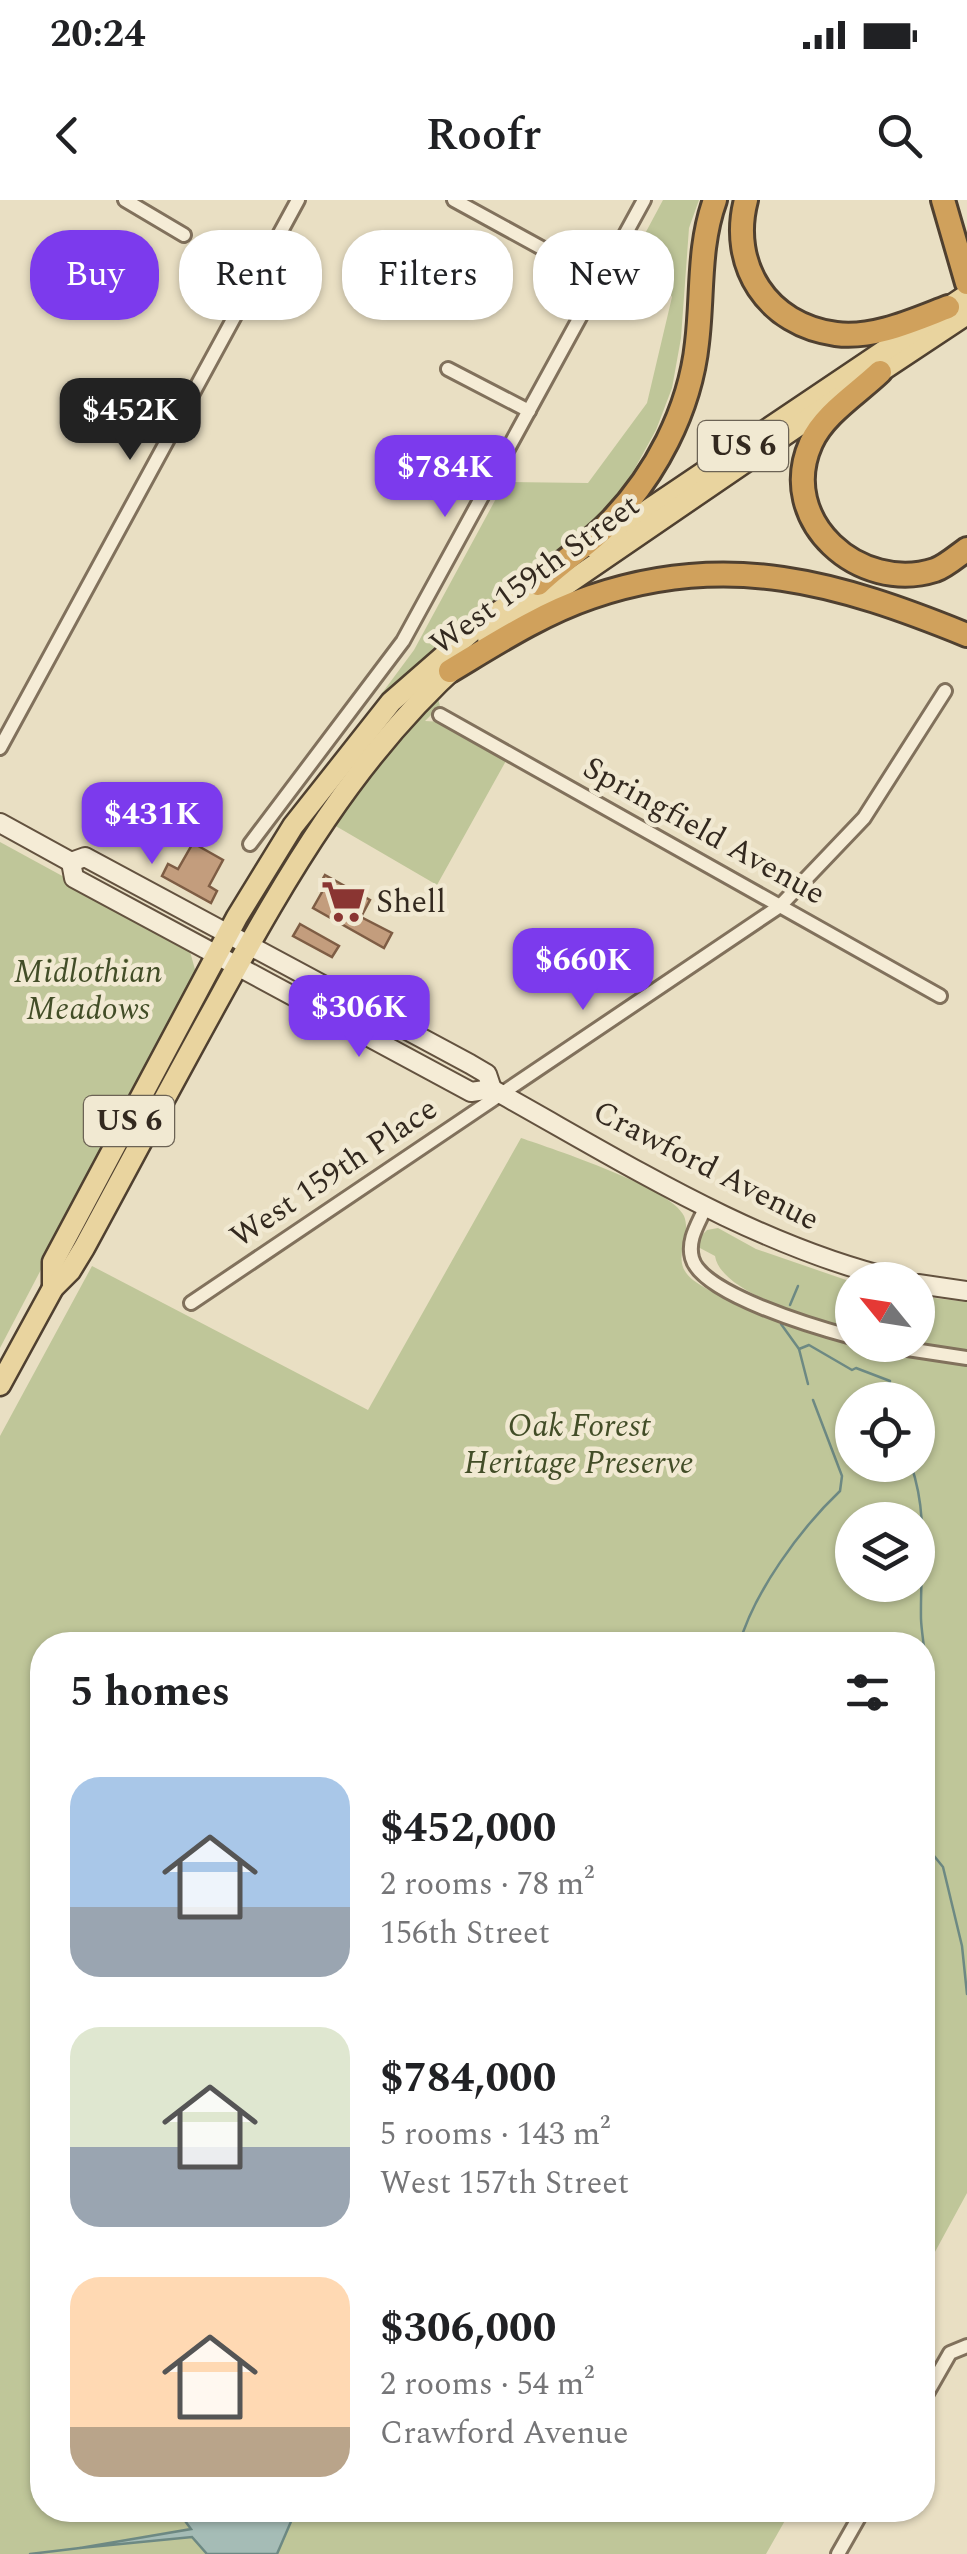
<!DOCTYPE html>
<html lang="en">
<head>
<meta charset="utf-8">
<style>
  :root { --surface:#fff; --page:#f2f2f2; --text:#202124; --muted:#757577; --accent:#7c3aed }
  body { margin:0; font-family:Spectral,serif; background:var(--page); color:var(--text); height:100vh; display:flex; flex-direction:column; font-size:38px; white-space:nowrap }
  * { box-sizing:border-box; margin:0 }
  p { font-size:32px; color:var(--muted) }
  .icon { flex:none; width:55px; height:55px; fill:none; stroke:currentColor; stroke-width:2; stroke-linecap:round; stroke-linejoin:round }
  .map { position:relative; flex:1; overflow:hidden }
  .side { position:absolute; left:30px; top:1432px; width:905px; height:890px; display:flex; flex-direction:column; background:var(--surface); border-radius:40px; box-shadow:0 2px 8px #0004 }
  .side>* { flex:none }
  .top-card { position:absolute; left:30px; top:30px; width:908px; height:90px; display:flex; gap:20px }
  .needle { width:65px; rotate:300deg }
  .tools { position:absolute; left:835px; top:1062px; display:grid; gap:20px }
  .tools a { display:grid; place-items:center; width:100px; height:100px; border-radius:50%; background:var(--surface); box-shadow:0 2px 8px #0004; font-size:50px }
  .price { position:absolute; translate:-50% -85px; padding:0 22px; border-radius:20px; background:var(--accent); color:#fff; font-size:32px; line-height:65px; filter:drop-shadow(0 2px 5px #0008) }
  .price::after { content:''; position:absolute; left:50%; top:60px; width:30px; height:22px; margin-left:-15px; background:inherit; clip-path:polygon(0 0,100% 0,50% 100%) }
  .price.selected { background:#222; color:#fff }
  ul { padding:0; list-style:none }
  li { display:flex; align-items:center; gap:30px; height:250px; padding:0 40px }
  li span { display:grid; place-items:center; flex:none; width:280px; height:200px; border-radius:30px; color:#555 }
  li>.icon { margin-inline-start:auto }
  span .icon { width:120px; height:120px; fill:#fffc; stroke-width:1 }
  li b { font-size:42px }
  h2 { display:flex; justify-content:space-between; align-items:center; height:120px; padding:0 40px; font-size:42px }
  .pill { padding:0 35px; border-radius:40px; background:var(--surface); box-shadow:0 2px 8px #0004; font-size:35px; line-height:90px }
  .pill.selected { background:var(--accent); color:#fff }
  .status { display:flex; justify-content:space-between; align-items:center; height:70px; padding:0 50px; background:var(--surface); direction:ltr }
  .status svg { height:28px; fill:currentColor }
  header { display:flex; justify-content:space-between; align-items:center; height:130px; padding:0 40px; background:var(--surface); font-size:45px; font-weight:600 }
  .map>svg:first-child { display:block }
  .green { fill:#bfc699; fill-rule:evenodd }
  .water { fill:#a5bcb6; stroke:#6d8983; stroke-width:2.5 }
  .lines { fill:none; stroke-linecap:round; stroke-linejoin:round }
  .stream { stroke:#6d8983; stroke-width:2.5 }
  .building { fill:#c39d7d; stroke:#7e5d44; stroke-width:2.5 }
  .minor-casing { stroke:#81715c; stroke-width:18 }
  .secondary-casing { stroke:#63523f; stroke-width:22 }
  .primary-casing { stroke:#4f4030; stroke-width:25 }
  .motorway-casing { stroke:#4f4030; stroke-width:28 }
  .minor { stroke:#f5ecd6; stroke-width:12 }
  .secondary { stroke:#f5ecd6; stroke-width:18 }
  .primary { stroke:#e9d49f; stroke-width:20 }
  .motorway { stroke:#d0a15c; stroke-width:22 }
  .labels { text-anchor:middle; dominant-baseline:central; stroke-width:9; stroke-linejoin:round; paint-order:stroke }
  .shield { fill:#f1e9d2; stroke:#6c6355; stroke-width:2.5 }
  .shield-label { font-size:30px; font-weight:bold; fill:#33291f }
  .street-label { font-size:32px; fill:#33291f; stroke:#f1e9d2 }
  .poi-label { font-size:32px; fill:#33291f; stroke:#f1e9d2; text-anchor:start }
  .park-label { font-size:32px; font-style:italic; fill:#424d27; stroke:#f1e9d2 }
</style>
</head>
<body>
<div class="status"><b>20:24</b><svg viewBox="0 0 49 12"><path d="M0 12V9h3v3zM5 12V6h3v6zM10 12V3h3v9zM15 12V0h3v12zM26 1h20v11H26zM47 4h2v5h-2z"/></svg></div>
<header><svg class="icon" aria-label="back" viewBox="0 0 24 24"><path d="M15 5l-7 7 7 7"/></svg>Roofr<svg class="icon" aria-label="search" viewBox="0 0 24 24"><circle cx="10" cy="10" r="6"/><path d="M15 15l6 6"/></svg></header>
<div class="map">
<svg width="967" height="2354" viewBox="0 0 967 2354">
  <rect width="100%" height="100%" fill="#e9dfc3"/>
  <g class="green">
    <path d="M 663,0 L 699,0 L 689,28 L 681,138 L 672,188 L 656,230 L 623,290 L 602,316 L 459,429 L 354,531 L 414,450 L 505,282 L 588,283 L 647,203 L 672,97 L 640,43 Z"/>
    <path d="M 436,491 L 440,506 L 425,521 L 444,522 L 507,559 L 437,685 L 334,625 L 359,578 Z"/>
    <path d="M 0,642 L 176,738 L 189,748 L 196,773 L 0,1148 Z"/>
    <path d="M 521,938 C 553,949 672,988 684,1016 C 693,1039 668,1060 693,1080 C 709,1092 729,1099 747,1107 C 819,1140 889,1155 967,1166 L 967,1993 L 923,2074 L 922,1445 L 42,1445 L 42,2310 L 791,2310 L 766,2354 L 0,2354 L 0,1236 L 92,1066 L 368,1210 ZM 852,1200 L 918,1200 L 918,1265 L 852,1265 ZM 852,1320 L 918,1320 L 918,1385 L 852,1385 Z"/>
    <path d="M 718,1028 L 756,1049 L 852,1082 L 852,1130 C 818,1119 721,1094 715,1056 L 698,1047 L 696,1041 L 707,1030 Z"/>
    <path d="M 918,1096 L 967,1102 L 967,1150 L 918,1143 Z"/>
  </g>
  <path class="water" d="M 177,2310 L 296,2310 L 277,2354 L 207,2354 L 192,2337 L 80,2348 L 191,2329 Z"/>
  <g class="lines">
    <g class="stream">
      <path d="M 790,1105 L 798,1086"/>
      <path d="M 781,1124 L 799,1149 L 808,1184"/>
      <path d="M 799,1149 L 809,1145 L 852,1170 L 856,1168 L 890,1181 L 889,1188"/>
      <path d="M 911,1265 C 929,1316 920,1366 921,1419 C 922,1441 928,1458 922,1480"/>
      <path d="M 739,1445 C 754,1392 800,1329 840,1291 L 842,1276 L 813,1200"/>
      <path d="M 922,1641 L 943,1667 L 962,1746 L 967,1794"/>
      <path d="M 30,2354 L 80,2348"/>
    </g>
  </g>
  <g class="building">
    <path d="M 193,643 L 223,660 L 209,686 L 217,691 L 211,703 L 162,676 L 168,664 L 178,669 Z"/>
    <path d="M 325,675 L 370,700 L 361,717 L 392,733 L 384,748 L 313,708 L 326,685 L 321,682 Z"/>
    <path d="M 300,724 L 339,746 L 332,757 L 293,736 Z"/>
  </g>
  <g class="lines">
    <defs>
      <g id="minor">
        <path d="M 125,0 L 184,35"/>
        <path d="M 454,0 L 600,80"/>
        <path d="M 448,169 L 529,211"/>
        <path d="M 440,515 L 940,796"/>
        <path d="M 0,548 L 298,0"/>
        <path d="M 250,644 L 403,441 L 644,0"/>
        <path d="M 706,1006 C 699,1023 687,1039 692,1058 C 701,1094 818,1128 852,1137"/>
        <path d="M 191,1103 L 780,706 L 864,618 L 945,491"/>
        <path d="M 881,1145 L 967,1158"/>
        <path d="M 922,2202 L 950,2153 L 967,2146"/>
        <path d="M 838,2354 L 863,2310"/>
      </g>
      <g id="secondary">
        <path d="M 0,623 L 71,662 L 85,657 L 470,864 L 487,874 L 492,889"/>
        <path d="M 71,662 L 74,678 L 471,892 L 492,889 C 622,961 754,1046 899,1080"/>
        <path d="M 918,1084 L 967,1091"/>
      </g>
      <g id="primary">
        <path d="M 869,179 L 967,114"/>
        <path d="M 593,347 L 967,95"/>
        <path d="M 488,438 L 840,197"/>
        <path d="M 53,1088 L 53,1062 L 237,717 L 293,626 L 391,502 L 477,427 L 548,377"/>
        <path d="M 0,1185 L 53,1088 L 70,1071 L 84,1048 C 129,965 173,882 219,799 C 287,675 356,555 463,460"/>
      </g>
      <g id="motorway">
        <path d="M 746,0 C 729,65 767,125 836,134 C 873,139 914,120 948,107"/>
        <path d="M 943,0 L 967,83"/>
        <path d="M 880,172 C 857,194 824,214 811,243 C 776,321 860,394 935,370 C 946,366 957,356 967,349"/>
        <path d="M 538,384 C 560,363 586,346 607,325 C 655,277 690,210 697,143 C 703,94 698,47 715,0"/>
        <path d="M 450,471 C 495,444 541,414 591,397 C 728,350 839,383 967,435"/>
      </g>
    </defs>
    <use href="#minor" class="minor-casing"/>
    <use href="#secondary" class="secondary-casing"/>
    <use href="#primary" class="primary-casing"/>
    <use href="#motorway" class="motorway-casing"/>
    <use href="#minor" class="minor"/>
    <use href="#secondary" class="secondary"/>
    <use href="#primary" class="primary"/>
    <use href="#motorway" class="motorway"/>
  </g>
  <defs>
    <symbol id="supermarket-bare" viewBox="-9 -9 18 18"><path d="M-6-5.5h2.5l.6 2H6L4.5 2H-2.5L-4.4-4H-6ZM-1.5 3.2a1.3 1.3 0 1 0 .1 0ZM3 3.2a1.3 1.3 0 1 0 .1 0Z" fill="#8a3532" stroke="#f1e9d2" stroke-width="2.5" paint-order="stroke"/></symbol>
  </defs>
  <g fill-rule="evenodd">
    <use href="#supermarket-bare" x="312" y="670" width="63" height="63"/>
  </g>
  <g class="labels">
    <g class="shield">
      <rect x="698" y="221" width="90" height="50" rx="8"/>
      <rect x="84" y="896" width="90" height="50" rx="8"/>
    </g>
    <g class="shield-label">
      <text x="743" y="246">US 6</text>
      <text x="129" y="921">US 6</text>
    </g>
    <g class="street-label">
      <text transform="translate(535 375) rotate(-36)">West 159th Street</text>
      <text transform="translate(704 631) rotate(29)">Springfield Avenue</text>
      <text transform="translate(706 966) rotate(27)">Crawford Avenue</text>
      <text transform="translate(334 973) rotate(-34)">West 159th Place</text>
    </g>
    <g class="poi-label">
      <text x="376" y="702">Shell</text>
    </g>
    <g class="park-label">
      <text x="88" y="772">Midlothian<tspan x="88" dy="37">Meadows</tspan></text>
      <text x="579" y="1226">Oak Forest<tspan x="579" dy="37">Heritage Preserve</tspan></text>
    </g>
  </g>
</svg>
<div class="tools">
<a><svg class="needle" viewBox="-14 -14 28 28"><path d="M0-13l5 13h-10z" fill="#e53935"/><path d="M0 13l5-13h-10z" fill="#757577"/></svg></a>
<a><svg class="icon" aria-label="locate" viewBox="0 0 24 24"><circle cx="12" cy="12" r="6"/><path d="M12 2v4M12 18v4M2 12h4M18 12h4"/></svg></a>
<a><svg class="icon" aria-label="layers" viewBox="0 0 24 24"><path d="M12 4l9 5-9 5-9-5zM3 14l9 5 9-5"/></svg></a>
</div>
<b class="price selected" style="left:130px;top:263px">$452K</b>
<b class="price" style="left:445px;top:320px">$784K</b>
<b class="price" style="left:152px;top:667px">$431K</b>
<b class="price" style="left:583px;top:813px">$660K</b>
<b class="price" style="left:359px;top:860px">$306K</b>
<div class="top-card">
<a class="pill selected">Buy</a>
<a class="pill">Rent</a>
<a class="pill">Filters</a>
<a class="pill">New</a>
</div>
<section class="side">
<h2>5 homes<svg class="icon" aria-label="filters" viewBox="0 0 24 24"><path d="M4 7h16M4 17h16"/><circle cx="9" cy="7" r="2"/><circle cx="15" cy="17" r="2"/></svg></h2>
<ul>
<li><span style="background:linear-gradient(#a9c7e8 65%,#9aa5b1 0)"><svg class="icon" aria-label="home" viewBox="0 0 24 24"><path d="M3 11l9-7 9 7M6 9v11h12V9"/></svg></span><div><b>$452,000</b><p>2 rooms · 78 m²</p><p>156th Street</p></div></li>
<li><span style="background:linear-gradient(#dfe7d0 60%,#9aa5b1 0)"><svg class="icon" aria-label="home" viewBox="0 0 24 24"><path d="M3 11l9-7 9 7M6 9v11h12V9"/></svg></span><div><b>$784,000</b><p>5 rooms · 143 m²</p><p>West 157th Street</p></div></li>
<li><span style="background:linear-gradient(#ffd9b3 75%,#b9a48a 0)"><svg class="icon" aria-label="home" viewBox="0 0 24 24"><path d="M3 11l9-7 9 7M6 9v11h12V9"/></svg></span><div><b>$306,000</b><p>2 rooms · 54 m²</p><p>Crawford Avenue</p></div></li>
</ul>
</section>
</div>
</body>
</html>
